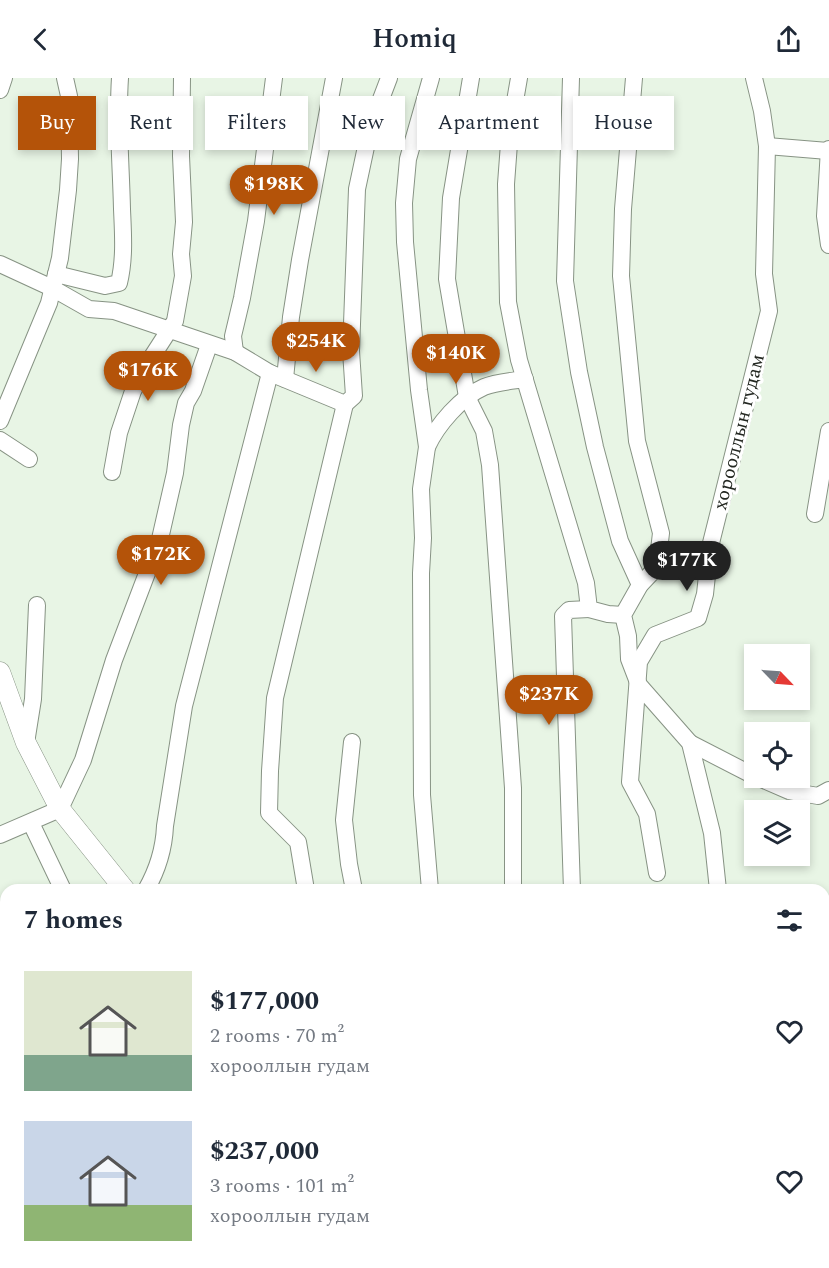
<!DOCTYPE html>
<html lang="en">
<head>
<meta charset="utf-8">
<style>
  :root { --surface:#fff; --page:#f2f2f3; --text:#1f2937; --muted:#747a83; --accent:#b45309 }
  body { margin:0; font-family:Spectral,serif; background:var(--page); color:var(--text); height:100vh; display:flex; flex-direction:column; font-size:22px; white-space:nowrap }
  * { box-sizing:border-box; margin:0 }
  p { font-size:20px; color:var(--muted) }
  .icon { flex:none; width:33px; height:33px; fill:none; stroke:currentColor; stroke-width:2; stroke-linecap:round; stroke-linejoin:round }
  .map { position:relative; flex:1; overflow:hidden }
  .details { position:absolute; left:0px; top:806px; width:830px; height:386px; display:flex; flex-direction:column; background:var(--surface); border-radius:18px 18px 0 0; box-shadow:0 3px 9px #0003 }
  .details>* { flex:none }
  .hud { position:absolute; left:18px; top:18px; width:794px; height:54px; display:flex; gap:12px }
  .needle { width:39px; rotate:115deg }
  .fabs { position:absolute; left:744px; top:566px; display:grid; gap:12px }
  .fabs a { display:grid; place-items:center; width:66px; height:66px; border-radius:0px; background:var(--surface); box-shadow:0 3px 9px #0003; font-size:30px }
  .price { position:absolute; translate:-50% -51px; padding:0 14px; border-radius:21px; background:var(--accent); color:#fff; font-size:20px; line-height:39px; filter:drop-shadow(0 2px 3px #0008) }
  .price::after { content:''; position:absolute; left:50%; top:36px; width:18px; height:14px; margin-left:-9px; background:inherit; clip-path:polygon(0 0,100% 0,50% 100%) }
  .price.selected { background:#222; color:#fff }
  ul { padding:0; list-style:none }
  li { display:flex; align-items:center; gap:18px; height:150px; padding:0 24px }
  li span { display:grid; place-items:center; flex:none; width:168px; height:120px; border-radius:0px; color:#555 }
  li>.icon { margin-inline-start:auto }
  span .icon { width:72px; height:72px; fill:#fffc; stroke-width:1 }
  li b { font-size:26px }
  h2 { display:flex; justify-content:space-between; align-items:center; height:72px; padding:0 24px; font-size:26px }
  .chip { padding:0 21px; border-radius:0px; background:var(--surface); box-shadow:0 3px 9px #0003; font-size:21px; line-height:54px }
  .chip.selected { background:var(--accent); color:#fff }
  header { display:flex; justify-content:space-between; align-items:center; height:78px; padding:0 24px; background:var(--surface); font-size:27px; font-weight:600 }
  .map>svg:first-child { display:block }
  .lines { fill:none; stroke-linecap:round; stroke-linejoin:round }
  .stream { stroke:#91b18a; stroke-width:3 }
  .minor-casing { stroke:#879384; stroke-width:18 }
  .major-casing { stroke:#879384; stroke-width:21 }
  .minor { stroke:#fff; stroke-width:16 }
  .major { stroke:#fff; stroke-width:20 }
  .labels { text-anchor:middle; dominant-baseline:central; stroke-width:6; stroke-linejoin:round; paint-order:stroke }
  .street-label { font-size:20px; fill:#232721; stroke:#fff }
</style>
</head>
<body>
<header><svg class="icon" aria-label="back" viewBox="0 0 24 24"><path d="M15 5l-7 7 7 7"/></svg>Homiq<svg class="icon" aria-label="share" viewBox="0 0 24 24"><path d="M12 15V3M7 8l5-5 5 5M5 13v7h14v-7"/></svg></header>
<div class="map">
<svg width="829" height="1190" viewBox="0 0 829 1190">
  <rect width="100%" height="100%" fill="#e8f5e5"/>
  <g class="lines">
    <path class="stream" d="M 0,963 L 6,968"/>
    <defs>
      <g id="minor">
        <path d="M 471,0 L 451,120 L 447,201 L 467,319 L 484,353 L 490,387 L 513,710 L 513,812"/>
        <path d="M 519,0 L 510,52 L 506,106 L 508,224 L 519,282 L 586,505 L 589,531 L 608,536 L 623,537"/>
        <path d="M 571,0 L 565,203 L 579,294 L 595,369 L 620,463 L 640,507"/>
        <path d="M 634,0 L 623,131 L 621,198 L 637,363 L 661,455 L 657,489 L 640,507 L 623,537 L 628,558 L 629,581 L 639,607 L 690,665 L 712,755 L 718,812"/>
        <path d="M 0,12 L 4,0"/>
        <path d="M 767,68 L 828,73"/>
        <path d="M 829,71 L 825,138 L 829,167"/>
        <path d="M 0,186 L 52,210 L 89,231 L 114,233 L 235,274 L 270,295 L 345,326 L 354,318 L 351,273 L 357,111 L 370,50 L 389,0"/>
        <path d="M 56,196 L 105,208 L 119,205 C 125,180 123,155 122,131 C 121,87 117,43 120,0"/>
        <path d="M 235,274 L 233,258 L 242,220 L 256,143 L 274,0"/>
        <path d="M 285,301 L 291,239 L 300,182 L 334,0"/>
        <path d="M 0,343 L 49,225 L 60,180 L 68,112 L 70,81 L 69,18 L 65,0"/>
        <path d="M 0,362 L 29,381"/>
        <path d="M 427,369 C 437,347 461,319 484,309 C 496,304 512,303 525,301"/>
        <path d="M 112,394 L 119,355 L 133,313 L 146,288 L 175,243 L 183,198 L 181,176 L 184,144 L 181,78 L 182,0"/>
        <path d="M 815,436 L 829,353"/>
        <path d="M 352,664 L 344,742 L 349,786 L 354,812"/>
        <path d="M 26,665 L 33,621 L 37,527"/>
        <path d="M 690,665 L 754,698"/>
        <path d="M 757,699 L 789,713 L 818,718 L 829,712"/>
        <path d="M 31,745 L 63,812"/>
        <path d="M 0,757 L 60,731 L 83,682 L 114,582 L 160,461 L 175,395 L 181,347 L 186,325 L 193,313 L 209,267"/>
        <path d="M 657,795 L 647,736 L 630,704 L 639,584 L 655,557 L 698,540 L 705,516 L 710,469 L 769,233 L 764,196 L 767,68 L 762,33 L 754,0"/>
        <path d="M 146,812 C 158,791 164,771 165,748 L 184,628 L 270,295"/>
        <path d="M 306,812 L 298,764 L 269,735 L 270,693 L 275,620 L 345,326"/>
        <path d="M 430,812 L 422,717 L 421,495 L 423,460 L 421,411 L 427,369 L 419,312 L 405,164 L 404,125 L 408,81 L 431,0"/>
        <path d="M 572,812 L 563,538 L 569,532 L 589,531"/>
        <path d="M 824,939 L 829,929"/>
        <path d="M 0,1018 L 6,1014"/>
        <path d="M 824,1043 L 829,1044"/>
        <path d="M 0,1111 L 6,1130"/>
        <path d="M 24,1185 L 25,1190"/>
        <path d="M 160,1185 L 162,1190"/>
        <path d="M 300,1185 L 300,1190"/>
        <path d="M 573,1185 L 573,1190"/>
        <path d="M 394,1190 L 394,1185"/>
        <path d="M 473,1190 L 473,1185"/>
        <path d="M 645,1190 L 646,1185"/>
        <path d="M 722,1190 L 723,1185"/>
        <path d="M 782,1190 L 783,1185"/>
      </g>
      <g id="major">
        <path d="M 0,594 L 26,665 L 60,731 L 125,812"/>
        <path d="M 824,953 L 829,956"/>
      </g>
    </defs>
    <use href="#minor" class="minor-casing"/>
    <use href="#major" class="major-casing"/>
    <use href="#minor" class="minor"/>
    <use href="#major" class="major"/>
  </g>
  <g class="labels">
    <g class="street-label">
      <text transform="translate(739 354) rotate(-76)">хорооллын гудам</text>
    </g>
  </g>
</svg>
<div class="fabs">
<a><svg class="needle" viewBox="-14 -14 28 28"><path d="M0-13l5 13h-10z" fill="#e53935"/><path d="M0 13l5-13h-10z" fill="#747a83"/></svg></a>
<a><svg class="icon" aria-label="locate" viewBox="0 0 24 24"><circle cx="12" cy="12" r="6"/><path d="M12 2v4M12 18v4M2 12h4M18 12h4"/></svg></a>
<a><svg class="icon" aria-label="layers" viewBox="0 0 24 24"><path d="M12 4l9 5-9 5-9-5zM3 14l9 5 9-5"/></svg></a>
</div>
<b class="price" style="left:274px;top:138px">$198K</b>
<b class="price" style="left:316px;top:295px">$254K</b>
<b class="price" style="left:456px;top:307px">$140K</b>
<b class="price" style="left:148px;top:324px">$176K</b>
<b class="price" style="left:161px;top:508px">$172K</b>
<b class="price selected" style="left:687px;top:514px">$177K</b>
<b class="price" style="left:549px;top:648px">$237K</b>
<div class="hud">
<a class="chip selected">Buy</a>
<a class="chip">Rent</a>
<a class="chip">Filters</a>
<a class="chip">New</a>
<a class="chip">Apartment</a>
<a class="chip">House</a>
</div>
<section class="details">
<h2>7 homes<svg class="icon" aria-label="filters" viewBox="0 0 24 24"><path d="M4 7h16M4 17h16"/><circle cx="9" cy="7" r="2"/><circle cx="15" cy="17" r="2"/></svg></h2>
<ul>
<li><span style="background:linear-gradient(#dfe7d0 70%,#7fa58c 0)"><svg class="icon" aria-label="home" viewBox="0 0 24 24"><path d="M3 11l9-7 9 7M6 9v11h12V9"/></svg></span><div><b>$177,000</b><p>2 rooms · 70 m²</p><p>хорооллын гудам</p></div><svg class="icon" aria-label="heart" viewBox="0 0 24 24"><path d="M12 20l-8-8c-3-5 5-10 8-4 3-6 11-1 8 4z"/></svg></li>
<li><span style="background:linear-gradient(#c9d6e8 70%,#8fb573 0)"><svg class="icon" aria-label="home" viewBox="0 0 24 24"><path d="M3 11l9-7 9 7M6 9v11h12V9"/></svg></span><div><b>$237,000</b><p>3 rooms · 101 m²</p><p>хорооллын гудам</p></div><svg class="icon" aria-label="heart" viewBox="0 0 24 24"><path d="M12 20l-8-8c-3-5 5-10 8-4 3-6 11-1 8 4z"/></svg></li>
</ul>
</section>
</div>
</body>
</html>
